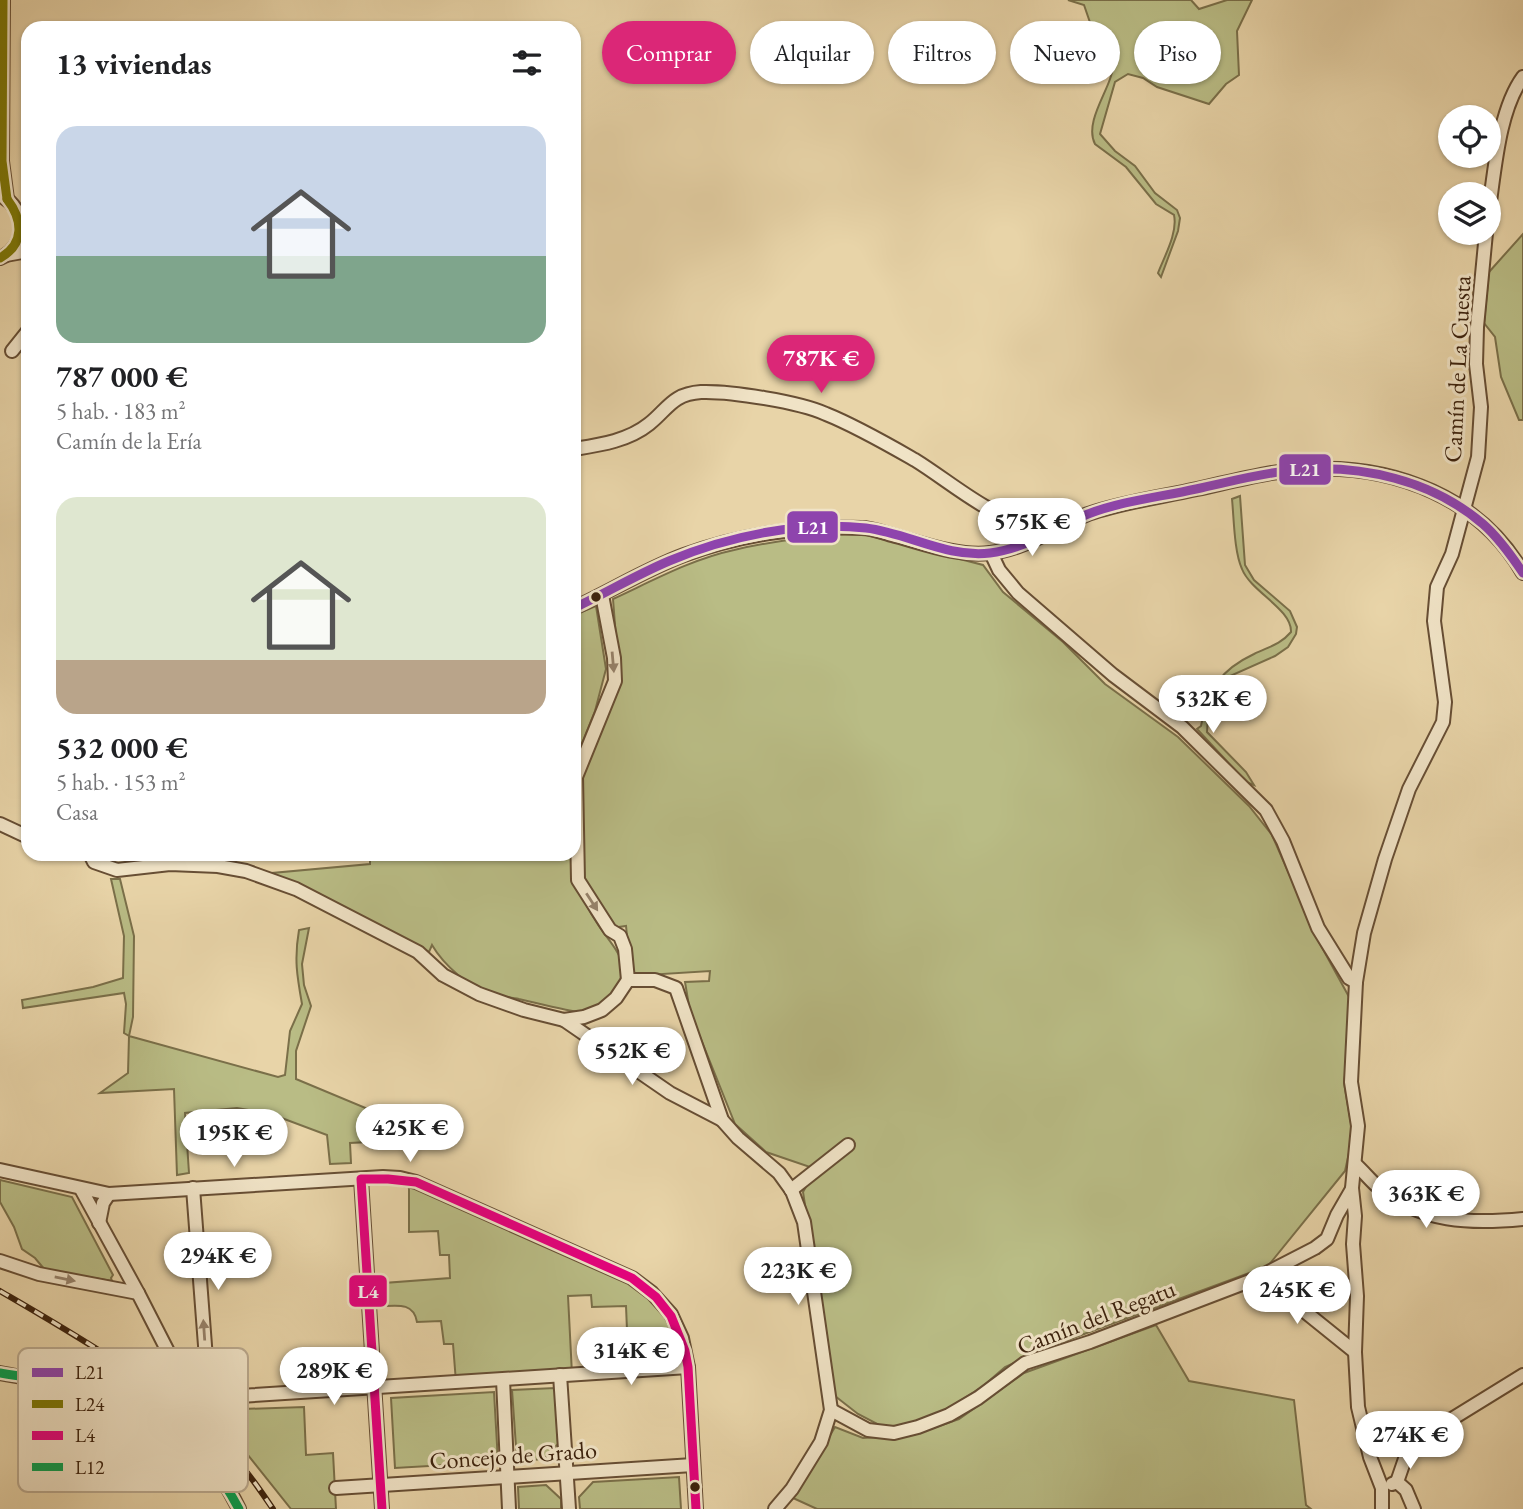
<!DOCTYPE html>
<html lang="es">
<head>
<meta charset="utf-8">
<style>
  :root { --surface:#fff; --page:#f2f2f2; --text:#202124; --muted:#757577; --accent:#db2777 }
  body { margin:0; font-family:"EB Garamond",serif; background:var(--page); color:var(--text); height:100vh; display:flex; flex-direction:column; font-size:26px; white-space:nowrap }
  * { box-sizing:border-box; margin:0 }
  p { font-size:23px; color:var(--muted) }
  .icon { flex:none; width:38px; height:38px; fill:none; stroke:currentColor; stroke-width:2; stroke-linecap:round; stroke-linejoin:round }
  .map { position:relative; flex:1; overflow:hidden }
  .drawer { position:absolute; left:21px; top:21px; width:560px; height:840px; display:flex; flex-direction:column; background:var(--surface); border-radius:21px; box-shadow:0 2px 5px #0004 }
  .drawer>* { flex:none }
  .hud { position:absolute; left:602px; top:21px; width:665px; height:63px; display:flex; gap:14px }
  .tools { position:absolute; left:1438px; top:105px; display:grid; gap:14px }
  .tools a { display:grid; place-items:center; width:63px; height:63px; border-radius:50%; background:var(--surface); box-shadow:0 2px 5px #0004; font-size:35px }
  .price { position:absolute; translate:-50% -60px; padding:0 16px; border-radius:24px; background:#fff; color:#222; font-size:23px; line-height:46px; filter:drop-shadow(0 2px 4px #0008) }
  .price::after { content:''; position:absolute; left:50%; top:42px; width:21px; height:16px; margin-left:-10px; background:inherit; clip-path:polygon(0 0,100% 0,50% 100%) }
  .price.selected { background:var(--accent); color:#fff }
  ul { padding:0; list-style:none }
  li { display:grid; align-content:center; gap:14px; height:371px; padding:0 35px }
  li span { display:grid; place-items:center; height:217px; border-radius:21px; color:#555 }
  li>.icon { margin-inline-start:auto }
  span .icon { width:126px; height:126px; fill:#fffc; stroke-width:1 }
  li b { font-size:30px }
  h2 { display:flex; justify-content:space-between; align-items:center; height:84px; padding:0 35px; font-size:30px }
  .chip { padding:0 24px; border-radius:32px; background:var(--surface); box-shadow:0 2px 5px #0004; font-size:24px; line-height:63px }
  .chip.selected { background:var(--accent); color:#fff }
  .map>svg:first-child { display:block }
  .green { fill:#b9bc85; stroke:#7a6f49; stroke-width:2 }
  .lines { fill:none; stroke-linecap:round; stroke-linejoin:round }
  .minor-casing { stroke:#674e34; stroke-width:16 }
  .minor { stroke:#f0e3c6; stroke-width:12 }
  .rail-casing { stroke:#3c220d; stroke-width:6 }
  .rail { stroke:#f0e3c6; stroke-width:3.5; stroke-dasharray:10; stroke-linecap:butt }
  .bus-1-casing { stroke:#f0e3c6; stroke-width:14 }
  .bus-2-casing { stroke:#f0e3c6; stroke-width:14 }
  .bus-3-casing { stroke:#f0e3c6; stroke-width:14 }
  .bus-4-casing { stroke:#f0e3c6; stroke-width:14 }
  .bus-1 { stroke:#8e44ad; stroke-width:9 }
  .bus-2 { stroke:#7d7805; stroke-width:9 }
  .bus-3 { stroke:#e5007d; stroke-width:9 }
  .bus-4 { stroke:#039f4e; stroke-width:9 }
  .oneway { fill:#96826a }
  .bus-dot { fill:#3c220d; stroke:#f0e3c6; stroke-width:2.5 }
  .labels { text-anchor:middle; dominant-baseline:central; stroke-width:6; stroke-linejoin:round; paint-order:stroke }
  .street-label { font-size:24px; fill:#3c220d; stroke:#f0e3c6 }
  .key { fill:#f0e3c6; stroke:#baa98e; stroke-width:2 }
  .key-label { font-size:19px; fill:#3c220d }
  .line-badge { stroke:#f0e3c6; stroke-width:2.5 }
  .badge-label { font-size:19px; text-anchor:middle; font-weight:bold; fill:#fff }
</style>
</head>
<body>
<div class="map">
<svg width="1523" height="1509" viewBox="0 0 1523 1509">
  <rect width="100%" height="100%" fill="#e8d4a8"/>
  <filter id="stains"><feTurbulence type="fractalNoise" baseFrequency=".00286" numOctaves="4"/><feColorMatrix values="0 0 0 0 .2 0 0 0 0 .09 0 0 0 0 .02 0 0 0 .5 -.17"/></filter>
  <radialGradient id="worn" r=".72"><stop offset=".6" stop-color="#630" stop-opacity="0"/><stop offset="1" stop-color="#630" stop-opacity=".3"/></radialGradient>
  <g class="green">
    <path d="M 1068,0 L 1191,0 L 1199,9 L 1227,0 L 1252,0 L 1237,31 L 1239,75 L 1226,84 L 1209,104 L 1157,87 L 1143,78 L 1128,74 L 1115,82 L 1100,134 L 1115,151 L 1135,166 L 1155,193 L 1177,210 L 1180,218 L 1178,231 L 1161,277 L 1158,273 C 1164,257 1178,233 1174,215 L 1156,204 L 1126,167 L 1095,144 C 1085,125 1104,97 1110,79 C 1114,68 1115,56 1118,45 L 1093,31 L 1084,5 Z"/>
    <path d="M 1523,234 L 1523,420 L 1519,420 L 1501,377 L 1495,337 L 1484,323 L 1489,272 Z"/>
    <path d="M 1240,496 L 1245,565 L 1254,580 L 1290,611 L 1297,627 L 1296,634 L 1288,647 L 1275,656 L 1230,676 L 1221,688 L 1208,717 L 1207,732 L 1246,772 L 1254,785 L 1243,781 L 1235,770 L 1197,729 L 1201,726 C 1208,689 1220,670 1254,654 C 1268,647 1280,645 1291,632 C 1292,609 1251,592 1242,569 C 1234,551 1234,519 1232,499 Z"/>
    <path d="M 859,533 L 983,565 L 1003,592 L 1063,642 L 1105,684 L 1178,737 L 1249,806 L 1272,835 L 1319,942 L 1354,1006 L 1344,1083 L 1353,1135 L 1345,1171 L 1268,1266 L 1049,1347 L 1005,1367 L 982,1387 L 944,1411 L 900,1427 L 881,1426 L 858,1414 L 835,1396 L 803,1192 L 816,1169 L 766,1152 L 735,1124 L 690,1012 L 685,982 L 709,981 L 710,971 L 631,976 L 626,926 L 612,928 L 582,876 L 580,776 L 596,741 L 617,651 L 613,599 C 652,581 692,559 734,550 C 775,540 817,536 859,533 Z"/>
    <path d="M 596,606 L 606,669 L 595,711 L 574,763 L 574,615 Z"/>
    <path d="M 370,854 L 378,854 L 378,858 L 381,858 L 380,854 L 572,854 C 572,878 584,903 597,923 C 612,947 641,970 610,996 C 603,1002 591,1011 582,1012 C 575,1013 529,1001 519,999 C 511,997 501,997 493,995 C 471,990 443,964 432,945 L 429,952 L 272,873 L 370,864 Z"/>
    <path d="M 111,879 L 120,879 L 134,936 L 133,1017 L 129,1036 L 278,1077 L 285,1075 L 290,1031 L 302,1004 C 297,976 294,959 299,930 L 309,928 L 302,964 L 304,985 L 311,1006 L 296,1051 L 296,1079 L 380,1114 L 369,1142 L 350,1143 L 351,1163 L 330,1164 L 327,1135 L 271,1114 L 237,1108 L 185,1113 L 189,1173 L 177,1175 L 174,1089 L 100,1093 L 128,1073 L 129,1036 L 124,1033 L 126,1004 L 124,993 L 23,1008 L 22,1000 L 93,987 L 123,978 L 124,936 Z"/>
    <path d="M 0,1180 L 72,1197 L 113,1275 L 111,1278 L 112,1281 L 45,1270 L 35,1258 L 22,1249 L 14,1227 L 0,1202 Z"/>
    <path d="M 409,1181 L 632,1278 L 671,1314 L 684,1351 L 638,1353 L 636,1330 L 627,1330 L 626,1306 L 592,1307 L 591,1295 L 568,1296 L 572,1374 L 456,1382 L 453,1344 L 444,1344 L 441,1321 L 417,1322 C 414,1304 400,1305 386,1306 L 384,1283 L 450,1278 L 449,1255 L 440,1255 L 438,1231 L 409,1232 Z"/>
    <path d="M 1156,1325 L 1189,1381 L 1294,1400 L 1306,1505 L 1311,1509 L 817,1509 L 793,1498 L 835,1427 L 863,1438 L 913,1435 L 959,1419 L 1024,1373 Z"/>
    <path d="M 555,1388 L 558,1444 L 544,1459 L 517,1461 L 512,1390 Z"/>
    <path d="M 494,1392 L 498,1462 L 395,1468 L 391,1398 Z"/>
    <path d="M 304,1407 L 306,1455 L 333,1453 L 336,1509 L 291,1509 L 212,1410 Z"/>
    <path d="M 679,1477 L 681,1509 L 580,1509 L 579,1497 L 593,1482 Z"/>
    <path d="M 546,1485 L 561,1499 L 561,1509 L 519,1509 L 518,1487 Z"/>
  </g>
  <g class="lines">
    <defs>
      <g id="minor">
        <path d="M 3,0 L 2,161 L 7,199"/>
        <path d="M 1489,209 C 1495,168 1499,110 1523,77"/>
        <path d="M 6,255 L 28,251"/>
        <path d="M 0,258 C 28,247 27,208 1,196"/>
        <path d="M 12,351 L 28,331"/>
        <path d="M 574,449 C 599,445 628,441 649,424 C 668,409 672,394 701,392 C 730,391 800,402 826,414 C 856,426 887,444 915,460 C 949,481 987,515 1025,523 C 1036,525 1047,526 1057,527"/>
        <path d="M 991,553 L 999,570 L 1018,593 L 1113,675 L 1182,727 L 1266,810 L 1283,841 L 1318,928 L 1349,978 L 1356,982"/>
        <path d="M 602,595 L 614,658 L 615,681 L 576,777 L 578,880 L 610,930 L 620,936 L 625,949 L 628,980"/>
        <path d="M 574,608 C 611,591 646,569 684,555 C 739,535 802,525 861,528 C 871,528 882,532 892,535 C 922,543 958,557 990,553 C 1024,550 1057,526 1088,514 C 1123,502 1161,497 1197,489 C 1234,481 1272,470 1311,469 C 1395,465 1480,498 1523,573"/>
        <path d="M 0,824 L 28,837"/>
        <path d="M 90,854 L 94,862 L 117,870 L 170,864 L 218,866 L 246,871 L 296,889 L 418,952 L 443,975 L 479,994 L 524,1010 L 564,1020 L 584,1017 L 602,1010 L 616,998 L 628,980 L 655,980 L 676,988 L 722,1120 L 738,1138 L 779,1173 L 792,1191 L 804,1222 L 831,1410 L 821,1442 L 792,1489 L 775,1509"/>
        <path d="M 564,1020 L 670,1093 L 722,1120"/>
        <path d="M 1355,1164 C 1363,1171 1370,1180 1378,1187 C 1421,1223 1471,1224 1523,1219"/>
        <path d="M 0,1170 L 109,1194 L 383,1177 L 400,1178 L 416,1182 L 632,1278 L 652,1293 L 671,1314 L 682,1338 L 688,1367 L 696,1509"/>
        <path d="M 361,1179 L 382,1509"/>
        <path d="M 193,1188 L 209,1398"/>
        <path d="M 81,1189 L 138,1293 L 181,1377 L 209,1398 L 688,1367"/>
        <path d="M 791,1190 L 848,1145"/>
        <path d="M 99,1223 L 103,1203 L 109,1194"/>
        <path d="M 0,1261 L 39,1274 L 138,1293"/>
        <path d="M 1255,1279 L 1288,1298 L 1355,1352"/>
        <path d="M 0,1373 C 38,1381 79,1382 117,1394 C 169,1409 216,1461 239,1509"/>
        <path d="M 560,1375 L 569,1509"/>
        <path d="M 503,1380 L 509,1509"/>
        <path d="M 831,1410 L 868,1430 L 894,1433 L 918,1427 L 949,1415 L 978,1398 L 1025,1363 L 1090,1342 L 1255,1279 L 1315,1248 L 1327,1239 L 1337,1215 L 1352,1189"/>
        <path d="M 1397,1482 L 1407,1453 L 1421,1438 L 1523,1375"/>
        <path d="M 1392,1484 L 1397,1482 L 1406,1490 L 1414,1509"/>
        <path d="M 336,1488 L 693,1465"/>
        <path d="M 1382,1509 L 1382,1488 L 1370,1457 L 1358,1407 L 1355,1352 L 1357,1296 L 1353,1244 L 1355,1216 L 1352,1188 L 1358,1126 L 1351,1082 L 1356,982 L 1364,933 L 1385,859 L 1409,789 L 1443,722 L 1445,702 L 1434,621 L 1437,587 L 1452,554 L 1478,457 L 1481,407 L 1476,364 L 1477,327 L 1486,233"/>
      </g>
    </defs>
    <use href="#minor" class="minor-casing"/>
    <use href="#minor" class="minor"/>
    <defs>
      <path id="rail" d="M 0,1291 C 84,1340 172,1390 238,1462 C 251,1476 262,1493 273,1509"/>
    </defs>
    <use href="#rail" class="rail-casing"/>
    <use href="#rail" class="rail"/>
    <defs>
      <path id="bus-1" d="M 574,608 C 606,593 636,575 669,561 C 728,536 801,521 866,528 C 908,533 946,558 990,553 C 1026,549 1055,527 1088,514 C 1122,501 1160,497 1196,489 C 1229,482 1261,473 1295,470 C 1361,464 1432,480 1483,524 C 1499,538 1511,555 1523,573"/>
      <g id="bus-2">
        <path d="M 3,0 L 2,161 L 7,199"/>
        <path d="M 0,258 C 25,244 23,220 7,199"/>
      </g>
      <path id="bus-3" d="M 382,1509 L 361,1179 L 388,1179 L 416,1182 L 632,1278 L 656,1297 L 671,1316 L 685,1351 L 688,1367 L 696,1509"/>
      <path id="bus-4" d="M 0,1373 C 34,1379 68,1382 101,1390 C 165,1405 209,1453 239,1509"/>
    </defs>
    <use href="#bus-1" class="bus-1-casing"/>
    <use href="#bus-2" class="bus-2-casing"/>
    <use href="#bus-3" class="bus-3-casing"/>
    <use href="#bus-4" class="bus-4-casing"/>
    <use href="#bus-1" class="bus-1"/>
    <use href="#bus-2" class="bus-2"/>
    <use href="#bus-3" class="bus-3"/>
    <use href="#bus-4" class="bus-4"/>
  </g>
  <defs><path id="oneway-solid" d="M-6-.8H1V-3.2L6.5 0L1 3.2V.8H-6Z" transform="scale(1.75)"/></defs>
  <g class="oneway">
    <use href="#oneway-solid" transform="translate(613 662) rotate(85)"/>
    <use href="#oneway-solid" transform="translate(592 902) rotate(57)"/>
    <use href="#oneway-solid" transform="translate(65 1279) rotate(11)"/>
    <use href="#oneway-solid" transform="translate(204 1330) rotate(-94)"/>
  </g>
  <g class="bus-dot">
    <circle cx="596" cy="597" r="6"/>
    <circle cx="695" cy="1487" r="6"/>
  </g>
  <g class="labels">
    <g class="street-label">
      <text transform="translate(1457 369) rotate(-87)">Camín de La Cuesta</text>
      <text transform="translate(1096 1317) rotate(-21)">Camín del Regatu</text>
      <text transform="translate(513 1455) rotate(-4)">Concejo de Grado</text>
    </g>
  </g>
  <rect x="18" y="1348" width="230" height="144" rx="10" class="key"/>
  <rect x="32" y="1368" width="31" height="9" fill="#8e44ad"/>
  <rect x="32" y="1400" width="31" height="8" fill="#7d7805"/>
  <rect x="32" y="1431" width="31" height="9" fill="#e5007d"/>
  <rect x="32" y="1463" width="31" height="8" fill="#039f4e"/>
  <g class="key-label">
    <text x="75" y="1379">L21</text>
    <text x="75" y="1411">L24</text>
    <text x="75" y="1442">L4</text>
    <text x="75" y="1474">L12</text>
  </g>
  <g class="line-badge">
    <rect x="1278" y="453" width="54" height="33" rx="7" fill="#8e44ad"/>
    <rect x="786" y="510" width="53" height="34" rx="7" fill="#8e44ad"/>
    <rect x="348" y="1274" width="40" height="34" rx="7" fill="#e5007d"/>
  </g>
  <g class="badge-label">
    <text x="1305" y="476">L21</text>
    <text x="813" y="534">L21</text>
    <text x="368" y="1298">L4</text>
  </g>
  <rect width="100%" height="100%" filter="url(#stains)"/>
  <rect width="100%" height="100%" fill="url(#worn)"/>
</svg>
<div class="tools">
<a><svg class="icon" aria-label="locate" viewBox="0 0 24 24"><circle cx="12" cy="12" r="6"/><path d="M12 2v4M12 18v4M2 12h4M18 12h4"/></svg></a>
<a><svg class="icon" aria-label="layers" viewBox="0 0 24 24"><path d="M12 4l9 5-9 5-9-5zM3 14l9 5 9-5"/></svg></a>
</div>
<b class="price selected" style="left:821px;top:395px">787K €</b>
<b class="price" style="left:1032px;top:558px">575K €</b>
<b class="price" style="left:1213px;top:735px">532K €</b>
<b class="price" style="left:632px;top:1087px">552K €</b>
<b class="price" style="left:410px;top:1164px">425K €</b>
<b class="price" style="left:234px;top:1169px">195K €</b>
<b class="price" style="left:1426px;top:1230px">363K €</b>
<b class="price" style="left:218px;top:1292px">294K €</b>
<b class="price" style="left:798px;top:1307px">223K €</b>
<b class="price" style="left:1297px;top:1326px">245K €</b>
<b class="price" style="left:631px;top:1387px">314K €</b>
<b class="price" style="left:334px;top:1407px">289K €</b>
<b class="price" style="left:1410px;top:1471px">274K €</b>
<div class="hud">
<a class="chip selected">Comprar</a>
<a class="chip">Alquilar</a>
<a class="chip">Filtros</a>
<a class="chip">Nuevo</a>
<a class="chip">Piso</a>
</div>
<section class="drawer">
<h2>13 viviendas<svg class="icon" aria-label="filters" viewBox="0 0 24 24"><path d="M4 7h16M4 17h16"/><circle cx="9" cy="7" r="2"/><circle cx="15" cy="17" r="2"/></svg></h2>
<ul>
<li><span style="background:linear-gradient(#c9d6e8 60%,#7fa58c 0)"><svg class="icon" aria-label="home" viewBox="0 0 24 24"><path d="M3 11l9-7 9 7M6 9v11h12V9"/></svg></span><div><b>787 000 €</b><p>5 hab. · 183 m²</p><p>Camín de la Ería</p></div></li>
<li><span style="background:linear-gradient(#dfe7d0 75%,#b9a48a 0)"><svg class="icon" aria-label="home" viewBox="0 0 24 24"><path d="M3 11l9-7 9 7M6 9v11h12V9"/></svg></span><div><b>532 000 €</b><p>5 hab. · 153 m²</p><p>Casa</p></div></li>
</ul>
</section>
</div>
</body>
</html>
